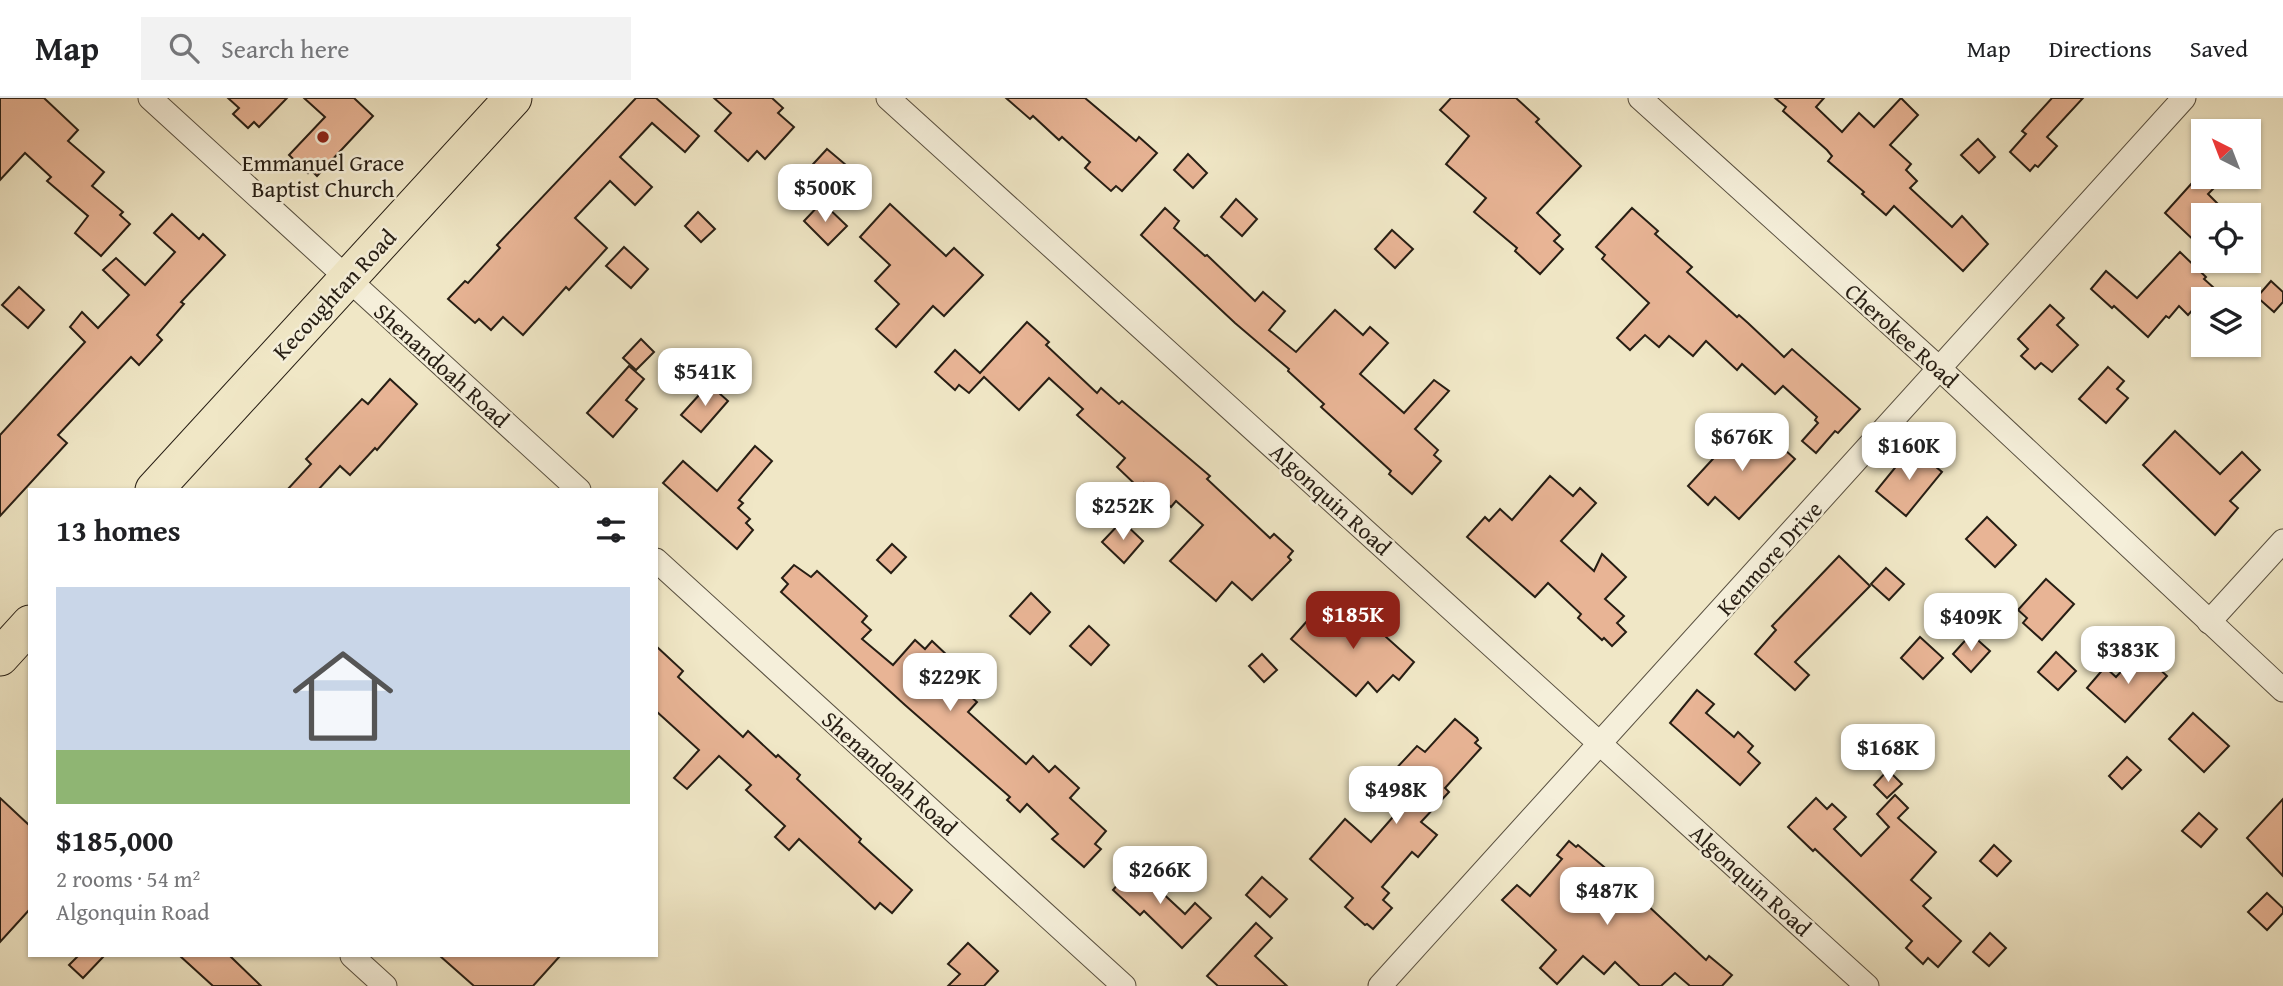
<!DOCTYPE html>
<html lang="en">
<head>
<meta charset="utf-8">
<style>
  :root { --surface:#fff; --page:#f2f2f2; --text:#202124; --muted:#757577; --line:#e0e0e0; --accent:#8f2418 }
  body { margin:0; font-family:"Gentium Book Plus",serif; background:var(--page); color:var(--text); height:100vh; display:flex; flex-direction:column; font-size:26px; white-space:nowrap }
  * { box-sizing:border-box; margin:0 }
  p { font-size:23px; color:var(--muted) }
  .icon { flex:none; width:38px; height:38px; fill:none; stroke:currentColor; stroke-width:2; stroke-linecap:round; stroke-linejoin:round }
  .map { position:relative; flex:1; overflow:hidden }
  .drawer { position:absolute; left:28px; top:390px; width:630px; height:469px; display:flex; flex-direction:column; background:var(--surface); border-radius:0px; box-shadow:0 2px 5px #0004 }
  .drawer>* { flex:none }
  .needle { width:46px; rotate:318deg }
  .buttons { position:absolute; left:2191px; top:21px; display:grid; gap:14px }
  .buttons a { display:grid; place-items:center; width:70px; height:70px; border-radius:0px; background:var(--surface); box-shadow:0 2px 5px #0004; font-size:35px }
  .price { position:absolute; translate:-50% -60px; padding:0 16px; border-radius:14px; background:#fff; color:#222; font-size:23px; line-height:46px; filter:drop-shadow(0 2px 4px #0008) }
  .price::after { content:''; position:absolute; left:50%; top:42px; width:21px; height:16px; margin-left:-10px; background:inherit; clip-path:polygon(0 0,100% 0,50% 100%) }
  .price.current { background:var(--accent); color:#fff }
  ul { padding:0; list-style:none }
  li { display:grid; align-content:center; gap:14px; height:371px; padding:0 28px }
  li+li { border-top:2px solid var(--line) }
  li span { display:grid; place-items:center; height:217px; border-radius:0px; color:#555 }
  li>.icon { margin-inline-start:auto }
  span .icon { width:126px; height:126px; fill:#fffc; stroke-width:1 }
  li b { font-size:30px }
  h2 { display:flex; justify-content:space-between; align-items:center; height:84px; padding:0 28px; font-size:30px }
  header { display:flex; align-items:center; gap:42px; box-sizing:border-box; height:98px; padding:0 35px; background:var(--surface); border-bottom:2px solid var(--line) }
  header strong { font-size:33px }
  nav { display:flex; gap:38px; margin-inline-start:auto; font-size:24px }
  .search { width:490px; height:63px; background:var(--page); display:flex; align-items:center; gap:18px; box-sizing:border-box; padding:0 24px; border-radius:0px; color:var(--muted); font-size:26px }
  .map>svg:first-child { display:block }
  .building { fill:#e8b495; stroke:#271e14; stroke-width:2 }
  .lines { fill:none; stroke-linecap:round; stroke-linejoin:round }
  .minor-casing { stroke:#595040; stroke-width:25 }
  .primary-casing { stroke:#271e14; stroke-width:39 }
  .minor { stroke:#f5efda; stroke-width:23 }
  .primary { stroke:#f0e7c6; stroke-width:37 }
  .poi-dot { fill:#8f2418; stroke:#f5efda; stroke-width:2.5 }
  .labels { text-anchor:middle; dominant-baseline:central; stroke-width:5; stroke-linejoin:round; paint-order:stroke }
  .poi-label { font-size:23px; fill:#271e14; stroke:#f5efda }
  .street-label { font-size:23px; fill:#271e14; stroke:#f5efda }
</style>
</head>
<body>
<header>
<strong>Map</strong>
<div class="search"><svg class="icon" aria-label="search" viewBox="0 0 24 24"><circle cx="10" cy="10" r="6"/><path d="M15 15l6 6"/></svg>Search here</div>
<nav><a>Map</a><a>Directions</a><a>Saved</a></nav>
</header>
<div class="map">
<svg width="2283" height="888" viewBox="0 0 2283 888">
  <rect width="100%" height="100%" fill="#f0e7c6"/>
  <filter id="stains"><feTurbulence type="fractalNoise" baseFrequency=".00286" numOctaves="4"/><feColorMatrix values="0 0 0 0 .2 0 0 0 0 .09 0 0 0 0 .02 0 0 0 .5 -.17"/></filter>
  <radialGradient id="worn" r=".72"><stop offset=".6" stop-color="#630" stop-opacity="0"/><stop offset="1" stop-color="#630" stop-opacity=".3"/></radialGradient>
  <g class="building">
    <path d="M 0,0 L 44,0 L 78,32 L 68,43 L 104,74 L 92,88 L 123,114 L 120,117 L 130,126 L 101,158 L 75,135 L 88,118 L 47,83 L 51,79 L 25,55 L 0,82 Z"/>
    <path d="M 228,0 L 287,0 L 259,29 L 254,24 L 248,30 L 233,16 L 239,10 Z"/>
    <path d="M 304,0 L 354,0 L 373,18 L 317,78 L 311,72 L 308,75 L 289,57 L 325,19 Z"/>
    <path d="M 636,0 L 656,0 L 699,38 L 685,54 L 652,25 L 620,59 L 652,89 L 635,107 L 610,83 L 575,120 L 607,150 L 569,192 L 566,189 L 523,237 L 503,219 L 491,232 L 479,221 L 475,225 L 448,201 L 465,183 L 468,185 L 500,150 L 497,147 Z"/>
    <path d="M 714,0 L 772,0 L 783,10 L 778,15 L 794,29 L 765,61 L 757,53 L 748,63 L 715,33 L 731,15 Z"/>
    <path d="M 1006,0 L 1085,0 L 1136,43 L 1139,39 L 1157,55 L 1122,93 L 1116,88 L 1111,93 L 1085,70 L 1090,64 L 1062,39 L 1059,42 L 1033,18 L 1030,21 Z"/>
    <path d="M 1451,0 L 1516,0 L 1539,21 L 1536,24 L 1581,68 L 1537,115 L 1560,137 L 1554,143 L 1563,151 L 1540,176 L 1515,153 L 1517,150 L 1474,114 L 1486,100 L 1446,66 L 1469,38 L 1440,12 Z"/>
    <path d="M 1775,0 L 1824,0 L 1816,9 L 1842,34 L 1859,15 L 1874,29 L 1901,0 L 1918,17 L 1890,47 L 1911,66 L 1906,72 L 1917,83 L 1910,90 L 1952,129 L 1962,118 L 1988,146 L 1963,173 L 1894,108 L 1886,117 L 1862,96 L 1864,94 L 1828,63 L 1832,58 L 1827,52 L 1783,13 L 1786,9 Z"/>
    <path d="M 2052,0 L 2083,0 L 2047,39 L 2057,48 L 2038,69 L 2035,67 L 2030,73 L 2010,54 L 2026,36 L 2022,33 Z"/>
    <path d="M 1978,41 L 1995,59 L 1979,75 L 1961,57 Z"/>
    <path d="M 827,51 L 859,78 L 835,104 L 804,76 Z"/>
    <path d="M 1188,56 L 1207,75 L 1193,90 L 1174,72 Z"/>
    <path d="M 2201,75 L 2215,89 L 2208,96 L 2217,105 L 2203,117 L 2203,151 L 2165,115 Z"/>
    <path d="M 1236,101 L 1257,121 L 1242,138 L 1221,119 Z"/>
    <path d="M 822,104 L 847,128 L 828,147 L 804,123 Z"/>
    <path d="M 890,106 L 946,158 L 954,150 L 983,177 L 944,218 L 933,208 L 896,249 L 876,231 L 899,206 L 875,183 L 890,167 L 860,139 Z"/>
    <path d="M 1165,110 L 1179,123 L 1174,130 L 1205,158 L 1207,157 L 1255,203 L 1263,194 L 1285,213 L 1269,232 L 1296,254 L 1335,212 L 1363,237 L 1370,229 L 1388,245 L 1360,276 L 1404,315 L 1434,282 L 1449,293 L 1415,331 L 1438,352 L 1434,357 L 1441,363 L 1412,396 L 1389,376 L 1391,373 L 1321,309 L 1324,306 L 1288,273 L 1289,271 L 1235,225 L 1141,137 Z"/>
    <path d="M 1632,110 L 1658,133 L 1655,136 L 1692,169 L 1687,174 L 1737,219 L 1739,217 L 1748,225 L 1784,259 L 1792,251 L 1860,311 L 1838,335 L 1835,333 L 1816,355 L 1802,343 L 1818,325 L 1815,322 L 1817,319 L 1783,288 L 1775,296 L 1742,266 L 1737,272 L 1706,243 L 1693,258 L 1669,238 L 1659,249 L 1645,237 L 1630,252 L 1617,240 L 1649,205 L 1602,161 L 1605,157 L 1596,149 Z"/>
    <path d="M 698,114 L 715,131 L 701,144 L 685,128 Z"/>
    <path d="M 172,116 L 199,141 L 203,136 L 225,157 L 181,204 L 184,206 L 157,237 L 162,242 L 139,267 L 131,259 L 58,337 L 67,345 L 0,418 L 0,337 L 85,244 L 70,229 L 82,214 L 98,230 L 129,197 L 103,172 L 116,160 L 145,187 L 175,154 L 154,135 Z"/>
    <path d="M 1392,132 L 1413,151 L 1395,170 L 1375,151 Z"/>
    <path d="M 624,149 L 648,171 L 631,190 L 606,168 Z"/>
    <path d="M 2180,154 L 2206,179 L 2204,181 L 2213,189 L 2188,217 L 2179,208 L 2169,220 L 2166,218 L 2148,239 L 2114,208 L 2112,210 L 2091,191 L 2106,173 L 2137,200 Z"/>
    <path d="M 2271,183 L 2283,194 L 2283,204 L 2274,214 L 2257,199 Z"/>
    <path d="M 19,189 L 44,212 L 28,230 L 2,207 Z"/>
    <path d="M 2050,207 L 2064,220 L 2057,227 L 2078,247 L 2052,274 L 2041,265 L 2035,271 L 2021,258 L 2028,251 L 2018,241 Z"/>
    <path d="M 1027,224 L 1049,244 L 1046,247 L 1097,295 L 1101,290 L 1119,306 L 1122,303 L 1210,378 L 1207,381 L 1270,440 L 1274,436 L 1293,453 L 1288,459 L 1291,462 L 1252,502 L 1232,484 L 1216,503 L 1170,463 L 1203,427 L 1176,403 L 1171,409 L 1144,385 L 1140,391 L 1117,369 L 1125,360 L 1077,317 L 1083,311 L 1049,280 L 1019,312 L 984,279 L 969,295 L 959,287 L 955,292 L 935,274 L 955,252 L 980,275 Z"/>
    <path d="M 641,241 L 654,254 L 636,272 L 623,260 Z"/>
    <path d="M 629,268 L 644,281 L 626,302 L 637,311 L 613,339 L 587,315 Z"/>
    <path d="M 2108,269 L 2124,283 L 2117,291 L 2128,300 L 2106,325 L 2079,301 Z"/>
    <path d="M 390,281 L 417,306 L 377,352 L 375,350 L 350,377 L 340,368 L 318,392 L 287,392 L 311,366 L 306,361 L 362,301 L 368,306 Z"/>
    <path d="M 709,286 L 728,303 L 701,334 L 681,317 Z"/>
    <path d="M 1763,332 L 1795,361 L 1739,421 L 1715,399 L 1708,407 L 1688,388 L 1734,338 L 1743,347 L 1754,335 L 1757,338 Z"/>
    <path d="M 2175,333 L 2220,376 L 2242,354 L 2260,372 L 2230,403 L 2238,410 L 2215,437 L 2143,367 Z"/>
    <path d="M 755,348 L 772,363 L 739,402 L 743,405 L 738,410 L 750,421 L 746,425 L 753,432 L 737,451 L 663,385 L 683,363 L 717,393 Z"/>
    <path d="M 1918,354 L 1942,374 L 1906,418 L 1876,393 L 1907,355 L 1913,360 Z"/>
    <path d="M 1550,378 L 1573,398 L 1580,390 L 1596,405 L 1561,443 L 1594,473 L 1602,456 L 1626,479 L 1605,501 L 1624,518 L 1617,525 L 1626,534 L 1612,548 L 1604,540 L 1602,542 L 1578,520 L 1581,516 L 1548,485 L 1535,499 L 1467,439 L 1485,419 L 1489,423 L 1500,411 L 1512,422 Z"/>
    <path d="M 1987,419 L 2016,447 L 1995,469 L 1966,441 Z"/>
    <path d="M 1122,423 L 1143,443 L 1124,465 L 1102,444 Z"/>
    <path d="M 892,446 L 906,459 L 891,475 L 877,462 Z"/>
    <path d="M 1839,458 L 1870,488 L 1795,564 L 1809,577 L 1795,592 L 1755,556 L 1776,532 L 1772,528 Z"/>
    <path d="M 794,467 L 811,479 L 817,473 L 867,518 L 862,524 L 871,532 L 862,541 L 893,567 L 915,542 L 925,551 L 932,543 L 966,575 L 956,586 L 977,604 L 968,614 L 1026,666 L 1033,658 L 1049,674 L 1055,668 L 1079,690 L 1070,700 L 1106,733 L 1095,746 L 1101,751 L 1084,769 L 1052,741 L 1058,736 L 1027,706 L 1020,714 L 1007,702 L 1010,699 L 905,607 L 781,494 L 788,486 L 782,480 Z"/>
    <path d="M 1886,470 L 1904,486 L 1889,502 L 1871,486 Z"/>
    <path d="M 2046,481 L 2074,506 L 2042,542 L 2023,525 L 2027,520 L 2018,512 Z"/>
    <path d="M 1031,495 L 1050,514 L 1030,536 L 1010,518 Z"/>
    <path d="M 1340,506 L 1352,517 L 1356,512 L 1414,564 L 1399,582 L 1393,577 L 1377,594 L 1368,584 L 1356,598 L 1291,541 L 1308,522 L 1317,530 Z"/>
    <path d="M 1089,528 L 1109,547 L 1091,567 L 1070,548 Z"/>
    <path d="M 1971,536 L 1990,553 L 1971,574 L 1953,556 Z"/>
    <path d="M 1920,539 L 1943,560 L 1923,581 L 1901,560 Z"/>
    <path d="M 656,548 L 683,573 L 678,579 L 743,639 L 748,633 L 776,659 L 778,657 L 800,677 L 797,681 L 861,741 L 859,744 L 912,792 L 892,815 L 880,805 L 875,811 L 799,741 L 789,752 L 775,739 L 785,728 L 746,692 L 751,687 L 719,658 L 687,691 L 674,680 L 699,652 L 656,613 Z"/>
    <path d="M 2140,553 L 2167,578 L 2125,624 L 2087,590 L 2105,569 L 2116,579 Z"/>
    <path d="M 2056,554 L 2076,573 L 2058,592 L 2038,574 Z"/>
    <path d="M 1262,556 L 1277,572 L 1264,584 L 1249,568 Z"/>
    <path d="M 1697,592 L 1714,606 L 1706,615 L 1734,639 L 1738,634 L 1753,648 L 1748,654 L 1760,665 L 1740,687 L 1670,625 Z"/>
    <path d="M 2193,615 L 2229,648 L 2204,674 L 2169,641 Z"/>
    <path d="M 1455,621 L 1477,640 L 1478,642 L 1475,645 L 1481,650 L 1445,690 L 1449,694 L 1421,724 L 1437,737 L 1418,759 L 1412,754 L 1382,789 L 1389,795 L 1383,802 L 1392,810 L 1373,831 L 1367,826 L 1365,827 L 1345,809 L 1353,800 L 1310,761 L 1345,721 L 1371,744 L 1414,695 L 1392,675 L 1417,648 L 1425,654 Z"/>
    <path d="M 2127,659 L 2141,672 L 2122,691 L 2109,678 Z"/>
    <path d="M 1888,672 L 1902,686 L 1887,700 L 1874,687 Z"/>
    <path d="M 1895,697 L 1908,710 L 1898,720 L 1936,754 L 1911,782 L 1931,800 L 1923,808 L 1961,843 L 1938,869 L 1928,860 L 1923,866 L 1906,850 L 1912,843 L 1815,751 L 1813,753 L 1788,729 L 1816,700 L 1827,711 L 1832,706 L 1846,719 L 1834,731 L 1861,758 L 1889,729 L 1877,716 Z"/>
    <path d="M 0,700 L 30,728 L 30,811 L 0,844 Z"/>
    <path d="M 2283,701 L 2283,778 L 2247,740 Z"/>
    <path d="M 2199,715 L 2217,731 L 2201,749 L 2182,733 Z"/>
    <path d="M 1569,743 L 1576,749 L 1578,747 L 1628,789 L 1706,862 L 1709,858 L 1732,877 L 1722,888 L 1690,888 L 1675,875 L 1661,888 L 1640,888 L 1615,864 L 1604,876 L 1583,858 L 1557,886 L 1540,870 L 1556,852 L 1502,802 L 1517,787 L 1530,798 L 1562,761 L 1557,757 Z"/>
    <path d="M 1994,747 L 2011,763 L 1997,778 L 1980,763 Z"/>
    <path d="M 1136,765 L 1157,784 L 1157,790 L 1185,816 L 1195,805 L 1211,820 L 1182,850 L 1144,813 L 1140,817 L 1113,792 Z"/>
    <path d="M 1262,779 L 1287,801 L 1270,819 L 1246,797 Z"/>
    <path d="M 2267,795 L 2283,810 L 2283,815 L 2267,832 L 2248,814 Z"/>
    <path d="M 1256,825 L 1272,840 L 1255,858 L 1287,888 L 1218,888 L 1207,878 Z"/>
    <path d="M 1990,835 L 2006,850 L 1989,868 L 1973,854 Z"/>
    <path d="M 968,845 L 998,873 L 984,888 L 948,888 L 960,876 L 948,866 Z"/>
    <path d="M 78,858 L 104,858 L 83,880 L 69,867 Z"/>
    <path d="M 180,858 L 230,858 L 261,888 L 213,888 Z"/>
    <path d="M 440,858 L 560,858 L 533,888 L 474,888 Z"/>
  </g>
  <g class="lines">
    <defs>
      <g id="minor">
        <path d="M 150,0 L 579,392"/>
        <path d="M 888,0 L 1867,888"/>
        <path d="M 1640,0 L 1940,271 L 2283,592"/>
        <path d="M 656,462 L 1124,888"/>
        <path d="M 2209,524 L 2283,443"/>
        <path d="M 352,858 L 385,888"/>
        <path d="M 1380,888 L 2184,0"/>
      </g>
      <g id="primary">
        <path d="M 154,392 L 513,0"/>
        <path d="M 0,559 L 30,526"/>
      </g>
    </defs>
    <use href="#minor" class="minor-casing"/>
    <use href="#primary" class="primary-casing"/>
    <use href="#minor" class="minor"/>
    <use href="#primary" class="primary"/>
  </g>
  <circle class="poi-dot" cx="323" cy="39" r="7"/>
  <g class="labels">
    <g class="poi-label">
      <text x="323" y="64">Emmanuel Grace<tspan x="323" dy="26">Baptist Church</tspan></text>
    </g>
    <g class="street-label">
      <text transform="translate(334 196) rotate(-47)">Kecoughtan Road</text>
      <text transform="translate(1902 237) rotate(42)">Cherokee Road</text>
      <text transform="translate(442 267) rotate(42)">Shenandoah Road</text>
      <text transform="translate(1331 401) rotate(42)">Algonquin Road</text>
      <text transform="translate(1769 460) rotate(-48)">Kenmore Drive</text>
      <text transform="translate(890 675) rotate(42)">Shenandoah Road</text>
      <text transform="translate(1751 782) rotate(42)">Algonquin Road</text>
    </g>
  </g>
  <rect width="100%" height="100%" filter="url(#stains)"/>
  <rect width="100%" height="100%" fill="url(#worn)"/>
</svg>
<div class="buttons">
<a><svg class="needle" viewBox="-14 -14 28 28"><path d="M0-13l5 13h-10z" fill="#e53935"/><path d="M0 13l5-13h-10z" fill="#757577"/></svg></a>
<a><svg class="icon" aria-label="locate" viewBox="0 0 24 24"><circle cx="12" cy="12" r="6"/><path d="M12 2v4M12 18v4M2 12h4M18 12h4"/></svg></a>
<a><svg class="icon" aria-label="layers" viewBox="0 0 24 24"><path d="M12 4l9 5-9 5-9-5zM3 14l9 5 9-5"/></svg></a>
</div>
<b class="price" style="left:825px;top:126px">$500K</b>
<b class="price" style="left:705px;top:310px">$541K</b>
<b class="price" style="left:1742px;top:375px">$676K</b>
<b class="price" style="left:1909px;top:384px">$160K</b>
<b class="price" style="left:1123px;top:444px">$252K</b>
<b class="price current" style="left:1353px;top:553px">$185K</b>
<b class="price" style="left:1971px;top:555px">$409K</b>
<b class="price" style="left:2128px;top:588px">$383K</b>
<b class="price" style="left:950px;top:615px">$229K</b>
<b class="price" style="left:1888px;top:686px">$168K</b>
<b class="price" style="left:1396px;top:728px">$498K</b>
<b class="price" style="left:1160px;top:808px">$266K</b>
<b class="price" style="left:1607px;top:829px">$487K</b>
<section class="drawer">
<h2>13 homes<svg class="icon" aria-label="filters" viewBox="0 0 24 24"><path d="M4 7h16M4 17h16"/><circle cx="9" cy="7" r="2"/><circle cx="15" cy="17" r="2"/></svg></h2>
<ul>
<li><span style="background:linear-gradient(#c9d6e8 75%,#8fb573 0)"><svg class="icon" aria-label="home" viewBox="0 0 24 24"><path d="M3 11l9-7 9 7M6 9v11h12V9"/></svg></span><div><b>$185,000</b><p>2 rooms · 54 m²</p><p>Algonquin Road</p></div></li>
</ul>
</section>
</div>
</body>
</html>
